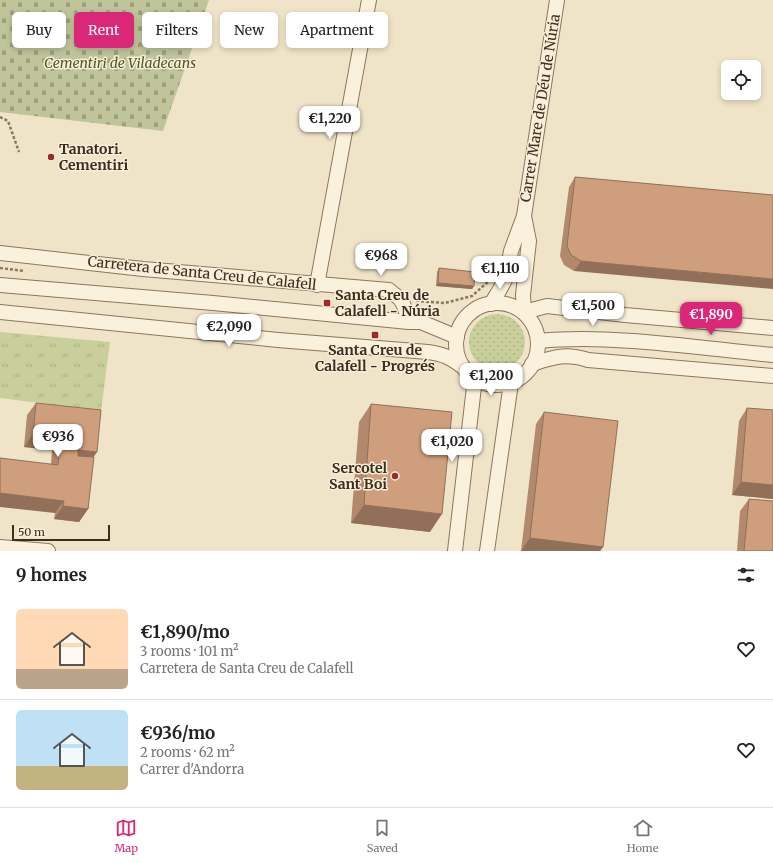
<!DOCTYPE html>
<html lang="en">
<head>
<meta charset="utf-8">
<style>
  :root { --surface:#fff; --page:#f2f2f2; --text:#222; --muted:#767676; --line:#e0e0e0; --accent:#db2777 }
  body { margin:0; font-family:Merriweather,serif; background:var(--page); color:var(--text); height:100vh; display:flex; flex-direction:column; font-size:15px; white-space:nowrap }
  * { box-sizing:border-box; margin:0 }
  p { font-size:13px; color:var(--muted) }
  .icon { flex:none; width:22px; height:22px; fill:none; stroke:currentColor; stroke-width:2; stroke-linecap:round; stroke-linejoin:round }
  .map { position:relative; height:551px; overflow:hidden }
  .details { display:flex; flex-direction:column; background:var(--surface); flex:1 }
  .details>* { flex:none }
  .banner { position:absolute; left:12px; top:12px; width:400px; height:36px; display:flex; gap:8px }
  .fabs { position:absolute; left:721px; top:60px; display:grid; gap:8px }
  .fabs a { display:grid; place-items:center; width:40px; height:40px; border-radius:6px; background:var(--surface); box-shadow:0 2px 6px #0003; font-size:20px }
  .scale { position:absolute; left:12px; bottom:10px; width:98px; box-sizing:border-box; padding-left:4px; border:2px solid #3d2e20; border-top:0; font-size:11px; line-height:14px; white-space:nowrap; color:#3d2e20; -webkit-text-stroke:3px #f7eed8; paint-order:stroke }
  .price { position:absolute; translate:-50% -34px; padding:0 9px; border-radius:8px; background:#fff; color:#222; font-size:13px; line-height:26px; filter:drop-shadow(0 1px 2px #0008) }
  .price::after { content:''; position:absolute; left:50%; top:24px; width:12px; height:9px; margin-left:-6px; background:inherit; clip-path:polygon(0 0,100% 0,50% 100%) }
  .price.selected { background:var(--accent); color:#fff }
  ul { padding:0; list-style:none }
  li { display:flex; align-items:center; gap:12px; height:100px; padding:0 16px }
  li+li { border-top:1px solid var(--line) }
  li span { display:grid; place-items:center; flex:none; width:112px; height:80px; border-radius:6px; color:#555 }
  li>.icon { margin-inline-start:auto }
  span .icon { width:48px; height:48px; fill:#fffc; stroke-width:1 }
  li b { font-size:17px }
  h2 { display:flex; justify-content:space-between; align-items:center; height:48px; padding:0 16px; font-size:17px }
  .chip { padding:0 14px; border-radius:6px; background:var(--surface); box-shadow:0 2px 6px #0003; font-size:14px; line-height:36px }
  .chip.selected { background:var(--accent); color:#fff }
  .dock { display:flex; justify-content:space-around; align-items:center; height:56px; border-top:1px solid var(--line); background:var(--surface); font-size:11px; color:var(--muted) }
  .dock a { display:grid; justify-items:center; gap:2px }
  .dock .selected { color:var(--accent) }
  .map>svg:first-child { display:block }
  .grass { fill:url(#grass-tufts) }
  .cemetery { fill:url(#cemetery-stones) }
  .garden { fill:url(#garden-dots) }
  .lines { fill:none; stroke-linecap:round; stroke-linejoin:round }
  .minor-casing { stroke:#8d765c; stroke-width:16 }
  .path { stroke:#8d765c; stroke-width:2.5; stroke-dasharray:3 2; stroke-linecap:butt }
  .minor { stroke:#faf1dc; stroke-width:14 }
  .wall { fill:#b2896c }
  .shaded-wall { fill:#916f58 }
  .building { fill:#cf9f7d; stroke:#916f58 }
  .poi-dot { fill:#9e2a2b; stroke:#f7eed8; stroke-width:1.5 }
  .labels { text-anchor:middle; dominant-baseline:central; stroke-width:3; stroke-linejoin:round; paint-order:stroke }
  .park-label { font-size:14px; font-style:italic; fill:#4d5a26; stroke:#f7eed8 }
  .street-label { font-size:14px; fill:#3d2e20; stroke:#f7eed8 }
  .poi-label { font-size:14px; font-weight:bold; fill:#3d2e20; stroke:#f7eed8; text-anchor:start }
</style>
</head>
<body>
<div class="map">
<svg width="773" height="551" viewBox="0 0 773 551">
  <defs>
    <pattern id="grass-tufts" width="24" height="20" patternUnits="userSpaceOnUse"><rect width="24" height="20" fill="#c9cf9b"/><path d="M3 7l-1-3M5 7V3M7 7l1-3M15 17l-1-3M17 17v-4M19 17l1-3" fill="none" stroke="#aeb285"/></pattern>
    <pattern id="cemetery-stones" width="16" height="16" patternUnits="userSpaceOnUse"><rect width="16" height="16" fill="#bfc49a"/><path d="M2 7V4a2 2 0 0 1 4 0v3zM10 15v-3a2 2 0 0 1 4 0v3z" fill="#9ca07d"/></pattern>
    <pattern id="garden-dots" width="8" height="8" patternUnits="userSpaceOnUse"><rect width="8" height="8" fill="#c9cf9b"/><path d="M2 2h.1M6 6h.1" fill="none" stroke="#aeb285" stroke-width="1.8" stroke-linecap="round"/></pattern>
  </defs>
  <rect width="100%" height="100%" fill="#f0e4c8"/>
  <path class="grass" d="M 0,332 L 110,342 L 101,411 L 0,398 Z"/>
  <path class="cemetery" d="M 0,0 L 209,0 L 163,131 L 0,112 Z"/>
  <circle class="garden" cx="497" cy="342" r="28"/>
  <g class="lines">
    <defs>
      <g id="minor">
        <path d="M 524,216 L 529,241 L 523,295 L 524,312 L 547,306 L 625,315 L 773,328"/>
        <path d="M 0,253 L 143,269 L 389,290 C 393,294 397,296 400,299 C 405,305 407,315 409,322"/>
        <path d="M 0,285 L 213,303 L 409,322 L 421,322 L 457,337"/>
        <path d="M 317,285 L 369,0"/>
        <circle cx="497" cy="344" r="41"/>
        <path d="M 491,304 L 499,291 L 506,278 L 511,251 L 524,216 L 557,0"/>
        <path d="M 0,312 L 278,340 L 428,352 C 444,354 451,358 463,367"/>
        <path d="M 539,341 C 614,334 698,348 773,355"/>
        <path d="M 532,364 C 554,357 565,353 588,360 L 773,376"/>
        <path d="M 0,547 L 48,551"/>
        <path d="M 455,551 L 475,378"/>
        <path d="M 487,551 L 511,383"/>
      </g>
    </defs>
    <use href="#minor" class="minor-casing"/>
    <g class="path">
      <path d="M 0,117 L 8,121 L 19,152"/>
      <path d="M 0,268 L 24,271"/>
      <path d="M 416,301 L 445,303 L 472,296 L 490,280"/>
    </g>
    <use href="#minor" class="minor"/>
  </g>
  <g class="wall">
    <path d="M 575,177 L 773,195 L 574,271 L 564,265 L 560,256 L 569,187 Z"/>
    <path d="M 439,268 L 474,286 L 472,289 L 436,286 L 437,272 Z"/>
    <path d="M 36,403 L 93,457 L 88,509 L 79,522 L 54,519 L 55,513 L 51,464 L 52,450 L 24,447 L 27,415 Z"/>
    <path d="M 371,404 L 430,532 L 351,523 L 359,422 Z"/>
    <path d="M 747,408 L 773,499 L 732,495 L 739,421 Z"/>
    <path d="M 544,412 L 603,547 L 600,551 L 521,551 L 536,424 Z"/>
    <path d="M 749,499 L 773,551 L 737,551 L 740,511 Z"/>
  </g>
  <g class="shaded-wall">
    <path d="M 581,261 L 773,279 L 773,289 L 574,271 Z"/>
    <path d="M 438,283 L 474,286 L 472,289 L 436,286 Z"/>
    <path d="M 33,434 L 61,438 L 52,450 L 24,447 Z"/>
    <path d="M 78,450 L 97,452 L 88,465 L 70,463 Z"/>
    <path d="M 741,482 L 773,485 L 773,499 L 732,495 Z"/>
    <path d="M 0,493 L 64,501 L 55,513 L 0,507 Z"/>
    <path d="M 364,505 L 442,514 L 430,532 L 351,523 Z"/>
    <path d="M 63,506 L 88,509 L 79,522 L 54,519 Z"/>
    <path d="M 530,538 L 603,547 L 600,551 L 521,551 Z"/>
  </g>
  <g class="building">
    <path d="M 575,177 L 773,195 L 773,279 L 581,261 L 571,255 L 567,246 Z"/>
    <path d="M 439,268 L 475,272 L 474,286 L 438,283 Z"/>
    <path d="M 36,403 L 101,410 L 97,452 L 78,450 L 78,456 L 94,457 L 88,509 L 63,506 L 64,501 L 0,493 L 0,458 L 58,465 L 61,438 L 33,434 Z"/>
    <path d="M 371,404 L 452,412 L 442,514 L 364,505 Z"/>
    <path d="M 747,408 L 773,410 L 773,485 L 741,482 Z"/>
    <path d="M 544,412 L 618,421 L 603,547 L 530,538 Z"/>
    <path d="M 749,499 L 773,501 L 773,551 L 744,551 Z"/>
  </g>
  <g class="poi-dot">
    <circle cx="51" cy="157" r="4"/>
    <rect x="323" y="299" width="8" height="8" rx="2"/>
    <rect x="371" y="331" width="8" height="8" rx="2"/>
    <circle cx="395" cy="476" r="4"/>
  </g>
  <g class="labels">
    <g class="park-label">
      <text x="120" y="63">Cementiri de Viladecans</text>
    </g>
    <g class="street-label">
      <text transform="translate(540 108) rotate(-81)">Carrer Mare de Déu de Núria</text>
      <text transform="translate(202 273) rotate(6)">Carretera de Santa Creu de Calafell</text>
    </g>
    <g class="poi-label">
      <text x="59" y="149">Tanatori.<tspan x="59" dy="16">Cementiri</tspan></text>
      <text x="335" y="295">Santa Creu de<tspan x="335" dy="16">Calafell - Núria</tspan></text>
      <text x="375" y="350" text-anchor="middle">Santa Creu de<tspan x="375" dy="16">Calafell - Progrés</tspan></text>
      <text x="387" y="468" text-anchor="end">Sercotel<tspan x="387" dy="16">Sant Boi</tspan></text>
    </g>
  </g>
</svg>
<div class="fabs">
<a><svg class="icon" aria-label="locate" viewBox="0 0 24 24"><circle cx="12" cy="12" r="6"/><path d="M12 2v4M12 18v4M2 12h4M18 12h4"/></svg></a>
</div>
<div class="scale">50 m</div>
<b class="price" style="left:330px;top:140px">€1,220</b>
<b class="price" style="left:381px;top:277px">€968</b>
<b class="price" style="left:500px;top:290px">€1,110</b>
<b class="price" style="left:593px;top:327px">€1,500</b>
<b class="price selected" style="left:711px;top:336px">€1,890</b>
<b class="price" style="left:229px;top:348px">€2,090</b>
<b class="price" style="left:491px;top:397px">€1,200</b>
<b class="price" style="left:58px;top:458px">€936</b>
<b class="price" style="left:452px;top:463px">€1,020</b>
<div class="banner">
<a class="chip">Buy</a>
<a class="chip selected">Rent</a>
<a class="chip">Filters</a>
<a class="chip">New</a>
<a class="chip">Apartment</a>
</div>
</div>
<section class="details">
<h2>9 homes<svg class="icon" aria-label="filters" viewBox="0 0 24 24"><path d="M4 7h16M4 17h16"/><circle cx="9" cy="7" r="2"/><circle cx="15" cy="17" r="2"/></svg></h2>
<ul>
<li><span style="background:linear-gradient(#ffd9b3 75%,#b9a48a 0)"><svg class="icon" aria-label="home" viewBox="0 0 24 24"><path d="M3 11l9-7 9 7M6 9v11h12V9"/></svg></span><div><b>€1,890/mo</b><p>3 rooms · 101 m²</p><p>Carretera de Santa Creu de Calafell</p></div><svg class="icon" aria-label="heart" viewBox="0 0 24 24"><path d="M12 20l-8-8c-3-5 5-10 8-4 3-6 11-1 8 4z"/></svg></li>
<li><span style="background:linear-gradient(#bfe0f5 70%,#c2b280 0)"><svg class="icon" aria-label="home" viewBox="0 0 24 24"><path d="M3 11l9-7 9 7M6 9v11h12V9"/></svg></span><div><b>€936/mo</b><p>2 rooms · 62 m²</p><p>Carrer d'Andorra</p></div><svg class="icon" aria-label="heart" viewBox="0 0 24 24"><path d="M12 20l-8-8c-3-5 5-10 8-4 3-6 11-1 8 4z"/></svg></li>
</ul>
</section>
<nav class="dock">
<a class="selected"><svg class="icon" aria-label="map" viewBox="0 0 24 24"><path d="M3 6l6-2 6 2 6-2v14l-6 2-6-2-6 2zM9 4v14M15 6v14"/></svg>Map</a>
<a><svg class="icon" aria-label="saved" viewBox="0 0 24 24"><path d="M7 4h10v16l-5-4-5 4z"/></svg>Saved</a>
<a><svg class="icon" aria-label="home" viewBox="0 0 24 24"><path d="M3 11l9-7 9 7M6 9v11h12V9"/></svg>Home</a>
</nav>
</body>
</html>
